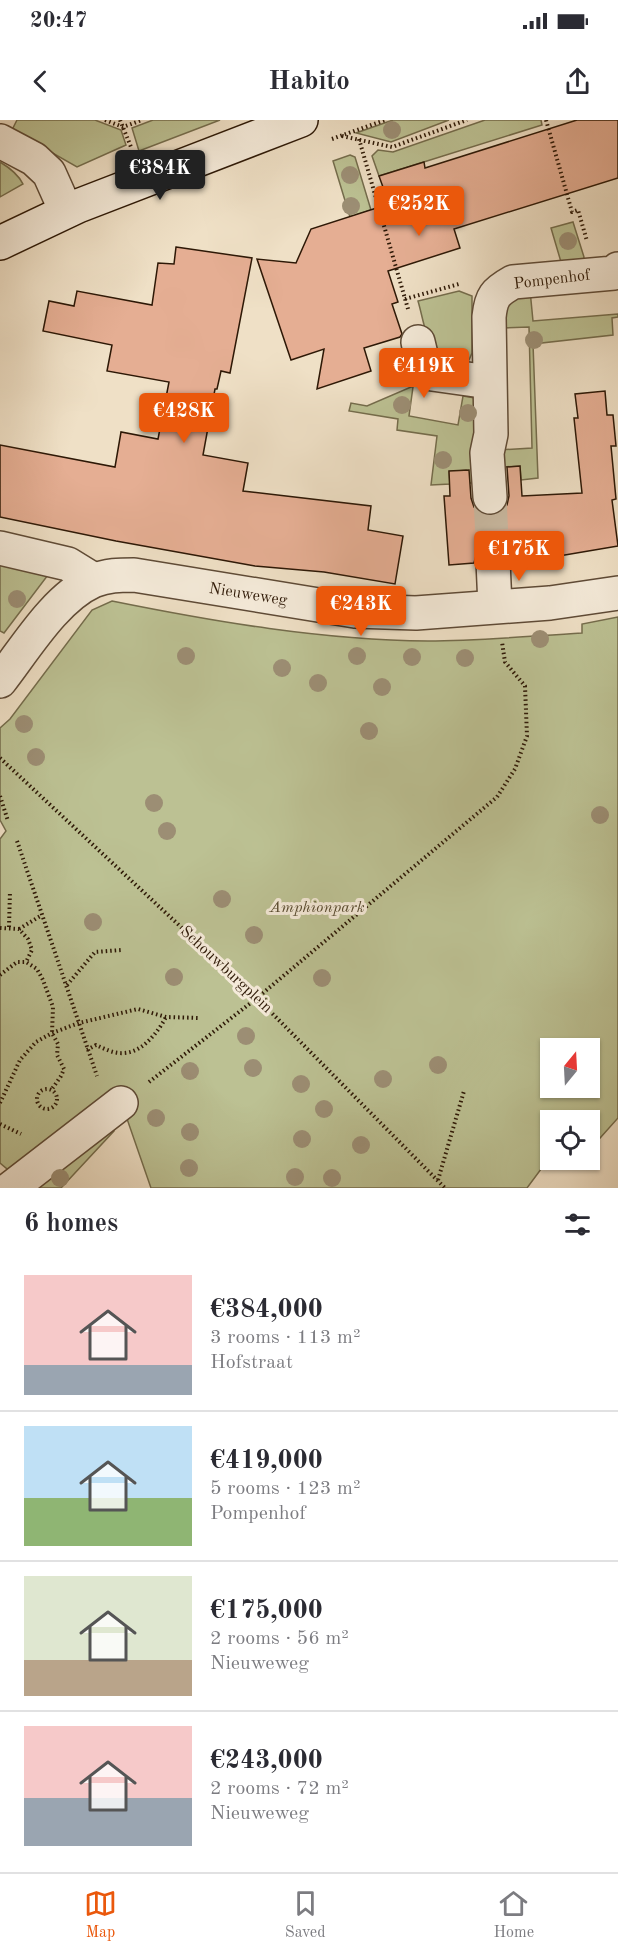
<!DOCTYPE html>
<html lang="en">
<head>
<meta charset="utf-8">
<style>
  :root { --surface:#fff; --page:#f2f2f3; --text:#2b2b33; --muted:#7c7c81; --line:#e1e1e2; --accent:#ea580c }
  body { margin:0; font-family:"Old Standard TT",serif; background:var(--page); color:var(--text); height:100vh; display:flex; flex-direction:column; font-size:22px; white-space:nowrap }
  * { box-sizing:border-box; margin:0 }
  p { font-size:20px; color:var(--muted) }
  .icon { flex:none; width:33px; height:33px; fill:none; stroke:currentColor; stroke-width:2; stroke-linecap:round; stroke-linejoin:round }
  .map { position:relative; height:1068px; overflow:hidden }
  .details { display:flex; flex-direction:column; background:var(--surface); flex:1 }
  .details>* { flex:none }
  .needle { width:39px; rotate:18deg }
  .controls { position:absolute; left:540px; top:918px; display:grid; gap:12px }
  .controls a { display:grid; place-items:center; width:60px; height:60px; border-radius:0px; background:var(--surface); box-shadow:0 2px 4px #0004; font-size:30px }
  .price { position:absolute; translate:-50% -51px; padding:0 14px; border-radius:6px; background:var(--accent); color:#fff; font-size:20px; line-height:39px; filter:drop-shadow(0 2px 3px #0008) }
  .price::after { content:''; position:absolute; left:50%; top:36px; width:18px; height:14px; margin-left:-9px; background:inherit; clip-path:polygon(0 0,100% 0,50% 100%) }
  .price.selected { background:#222; color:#fff }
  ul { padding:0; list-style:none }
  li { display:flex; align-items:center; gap:18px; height:150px; padding:0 24px }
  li+li { border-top:2px solid var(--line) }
  li span { display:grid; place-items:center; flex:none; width:168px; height:120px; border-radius:0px; color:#555 }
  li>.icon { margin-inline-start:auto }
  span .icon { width:72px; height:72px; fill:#fffc; stroke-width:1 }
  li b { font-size:26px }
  h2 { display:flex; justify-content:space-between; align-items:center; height:72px; padding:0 24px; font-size:26px }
  .status { display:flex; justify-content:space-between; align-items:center; height:42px; padding:0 30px; background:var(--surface); direction:ltr }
  .status svg { height:16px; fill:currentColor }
  header { display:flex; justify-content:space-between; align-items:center; height:78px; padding:0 24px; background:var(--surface); font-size:27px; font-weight:700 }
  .dock { display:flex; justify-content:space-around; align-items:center; height:84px; border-top:2px solid var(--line); background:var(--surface); font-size:16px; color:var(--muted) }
  .dock a { display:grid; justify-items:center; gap:3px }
  .dock .selected { color:var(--accent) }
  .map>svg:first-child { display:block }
  .green { fill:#bcc193; stroke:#746c4c; stroke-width:1.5; fill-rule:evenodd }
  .building { fill:#e5ae93; stroke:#2d1806; stroke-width:1.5 }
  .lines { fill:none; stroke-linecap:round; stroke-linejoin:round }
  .street-tunnel { stroke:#c8b8a0; stroke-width:33; stroke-dasharray:33 16; stroke-linecap:butt }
  .street-casing { stroke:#5e4a36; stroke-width:36 }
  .secondary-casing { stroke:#2d1806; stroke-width:36 }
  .path { stroke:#2d1806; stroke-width:4; stroke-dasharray:1.5 3; stroke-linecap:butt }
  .street { stroke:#f5ebda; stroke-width:33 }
  .secondary { stroke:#f5ebda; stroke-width:33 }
  .tree { fill:#9c8e74 }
  .labels { text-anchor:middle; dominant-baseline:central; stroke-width:6; stroke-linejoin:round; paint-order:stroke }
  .street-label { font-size:16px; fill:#2d1806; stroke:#f5ebda }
  .park-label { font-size:16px; font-style:italic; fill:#584b30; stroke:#f5ebda }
</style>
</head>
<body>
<div class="status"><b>20:47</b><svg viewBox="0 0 49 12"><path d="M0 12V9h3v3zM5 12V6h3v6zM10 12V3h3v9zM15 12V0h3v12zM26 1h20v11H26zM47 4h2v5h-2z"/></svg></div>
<header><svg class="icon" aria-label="back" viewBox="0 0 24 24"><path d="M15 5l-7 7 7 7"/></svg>Habito<svg class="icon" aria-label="share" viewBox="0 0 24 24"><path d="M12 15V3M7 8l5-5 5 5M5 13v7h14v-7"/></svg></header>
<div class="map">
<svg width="618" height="1068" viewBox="0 0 618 1068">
  <rect width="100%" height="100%" fill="#efe0c6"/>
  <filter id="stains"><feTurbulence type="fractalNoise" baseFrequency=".00333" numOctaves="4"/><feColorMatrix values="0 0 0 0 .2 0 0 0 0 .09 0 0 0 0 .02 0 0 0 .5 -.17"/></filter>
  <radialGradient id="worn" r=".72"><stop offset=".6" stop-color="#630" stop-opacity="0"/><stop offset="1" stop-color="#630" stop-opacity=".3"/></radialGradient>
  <g class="green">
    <path d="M 17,0 L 95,0 L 121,10 L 126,25 L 77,47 L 12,10 Z"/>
    <path d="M 153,0 L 220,0 L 139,31 L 132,8 Z"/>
    <path d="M 393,0 L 449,0 L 391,22 L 356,13 Z"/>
    <path d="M 485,0 L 541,0 L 542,5 L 379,56 L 372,36 L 378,30 L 393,32 Z"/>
    <path d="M 350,35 L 355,37 L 371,90 L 350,97 L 333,41 Z"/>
    <path d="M 0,42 C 10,48 18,54 23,64 L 0,77 Z"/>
    <path d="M 573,102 L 584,137 L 583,142 L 561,142 L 551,108 Z"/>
    <path d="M 530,170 L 533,201 L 618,194 L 618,197 L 612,198 L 613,215 L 533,224 L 538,358 L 521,360 L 520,346 L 503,347 L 498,330 L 532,328 L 529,207 L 502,208 L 506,185 Z"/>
    <path d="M 459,171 L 472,176 L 472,233 L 469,240 C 429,256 426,208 418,181 Z"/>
    <path d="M 411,267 L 413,267 L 409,296 L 458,305 L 463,276 L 475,278 L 479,363 L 467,363 L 466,350 L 449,352 L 450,364 L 431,365 L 437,316 L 397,310 L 398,299 L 349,291 L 351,283 L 367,286 Z"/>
    <path d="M 0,439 L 51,451 L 4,513 L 0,511 Z"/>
    <path d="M 112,481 C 216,502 322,520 428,521 C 479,521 531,516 582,513 L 582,504 L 618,497 L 618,998 L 592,1027 L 590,1026 L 590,1000 L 550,1000 L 550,1037 L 527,1068 L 151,1068 L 125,993 L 12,1053 L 0,1043 L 0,719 L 6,711 L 0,700 L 0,608 L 10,599 L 92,490 ZM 550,928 L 590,928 L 590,968 L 550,968 Z"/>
    <path d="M 113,1007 L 114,1011 L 61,1068 L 36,1068 Z"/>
  </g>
  <g class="building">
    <path d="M 577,0 L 618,0 L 618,58 L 454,109 L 460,128 L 388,151 L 398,182 L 392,184 L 402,214 L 400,217 L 364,228 L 371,251 L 317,269 L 324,229 L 291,240 L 257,139 L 296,143 L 311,109 L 389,84 L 379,56 L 424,42 L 425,48 Z"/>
    <path d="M 176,127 L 252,138 L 230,253 L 221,251 L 217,269 L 215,269 L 203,335 L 248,343 L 243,371 L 371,386 L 368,410 L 403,416 L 395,464 L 324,452 L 255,446 L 116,421 L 0,397 L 0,325 L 115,347 L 121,312 L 158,319 L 169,262 L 107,251 L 112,225 L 43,211 L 49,181 L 74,186 L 77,171 L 152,185 L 158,143 L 174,144 Z"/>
    <path d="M 605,271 L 607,295 L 613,295 L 616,326 L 611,326 L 616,379 L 612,380 L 618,426 L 553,437 L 512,440 L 509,431 L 502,425 L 492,422 L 482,426 L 477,432 L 474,443 L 449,445 L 444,376 L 450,376 L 449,351 L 469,350 L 471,378 L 474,387 L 481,394 L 491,396 L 501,392 L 507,385 L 509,376 L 507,347 L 520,346 L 522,376 L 582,373 L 574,298 L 578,298 L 575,274 Z"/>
  </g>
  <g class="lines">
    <path class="street-tunnel" d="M 490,377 L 493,441"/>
    <defs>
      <g id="street">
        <path d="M 0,21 L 34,39 L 49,53 L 66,91"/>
        <path d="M 418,222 L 424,247 L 432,254 L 489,262"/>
        <path d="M 490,377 L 487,333 L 491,314 L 489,197 C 491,177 495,172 513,162 L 614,153 L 618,149"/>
        <path d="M 0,428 L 68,444 L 94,460"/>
        <path d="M 493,441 L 495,486"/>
        <path d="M 0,561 C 25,529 55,478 93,461 C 107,455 120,455 134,455 L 355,491 L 416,493 L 550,483 L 618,473"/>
        <path d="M 11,1068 L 121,983"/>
      </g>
      <path id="secondary" d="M 0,123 L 78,86 L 301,0"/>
    </defs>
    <use href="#street" class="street-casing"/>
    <use href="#secondary" class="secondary-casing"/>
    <g class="path">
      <path d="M 105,0 L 123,7 L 142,0"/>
      <path d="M 120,0 L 131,27"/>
      <path d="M 546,0 L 572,92 L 578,90 L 587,121"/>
      <path d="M 342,16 L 392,27 L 467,0"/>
      <path d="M 332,19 L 385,0"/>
      <path d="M 359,19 L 408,189"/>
      <path d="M 405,179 L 459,164"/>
      <path d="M 0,638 L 257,878 L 445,1068"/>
      <path d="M 0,676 L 8,701"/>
      <path d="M 17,721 L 97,956"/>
      <path d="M 9,807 L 10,771"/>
      <path d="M 0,808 L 19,809 L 28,819 L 32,830 L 26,842"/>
      <path d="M 19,809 L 42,795"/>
      <path d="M 0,855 L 17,842 L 26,842 L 37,849 L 43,860 L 53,887 L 52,913 L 58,924 L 57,935 L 64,949 L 61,956 L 52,969"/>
      <path d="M 67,865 L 95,832 L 121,830"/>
      <path d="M 87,930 L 96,925 C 105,929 114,934 124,933 C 143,932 158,912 166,897"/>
      <path d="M 149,962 L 257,878 L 497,677 L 515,649 L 527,616 L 525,566 L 505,542 L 502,522"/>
      <circle cx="47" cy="979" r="10"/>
      <path d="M 0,983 L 20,940 L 36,922 L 52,913 L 79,903 L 138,889 L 166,897 L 200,898"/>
      <path d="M 0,1004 L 21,1014"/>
      <path d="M 438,1060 L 464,971"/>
    </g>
    <use href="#street" class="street"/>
    <use href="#secondary" class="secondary"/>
  </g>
  <g class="tree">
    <circle cx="392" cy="10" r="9"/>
    <circle cx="350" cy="55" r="9"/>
    <circle cx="351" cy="86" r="9"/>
    <circle cx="568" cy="121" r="9"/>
    <circle cx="534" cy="220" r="9"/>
    <circle cx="402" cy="285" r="9"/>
    <circle cx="468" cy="293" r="9"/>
    <circle cx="443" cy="340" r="9"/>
    <circle cx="17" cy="479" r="9"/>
    <circle cx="540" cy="519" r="9"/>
    <circle cx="186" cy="536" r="9"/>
    <circle cx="357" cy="536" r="9"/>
    <circle cx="412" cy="537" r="9"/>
    <circle cx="465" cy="538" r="9"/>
    <circle cx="282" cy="548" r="9"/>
    <circle cx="318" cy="563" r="9"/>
    <circle cx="382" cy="567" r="9"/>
    <circle cx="24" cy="604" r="9"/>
    <circle cx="369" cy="611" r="9"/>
    <circle cx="36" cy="637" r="9"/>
    <circle cx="154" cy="683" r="9"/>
    <circle cx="600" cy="695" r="9"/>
    <circle cx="167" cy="711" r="9"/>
    <circle cx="222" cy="779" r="9"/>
    <circle cx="93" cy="802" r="9"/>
    <circle cx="254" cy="815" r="9"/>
    <circle cx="174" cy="857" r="9"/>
    <circle cx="322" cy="858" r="9"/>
    <circle cx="246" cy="916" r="9"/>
    <circle cx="438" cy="945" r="9"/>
    <circle cx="253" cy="948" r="9"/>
    <circle cx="190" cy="951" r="9"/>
    <circle cx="383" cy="959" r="9"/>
    <circle cx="301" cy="964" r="9"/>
    <circle cx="324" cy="989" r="9"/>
    <circle cx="156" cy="998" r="9"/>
    <circle cx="190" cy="1012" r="9"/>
    <circle cx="302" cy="1019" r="9"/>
    <circle cx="361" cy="1025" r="9"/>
    <circle cx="189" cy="1048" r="9"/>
    <circle cx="295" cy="1057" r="9"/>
    <circle cx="60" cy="1058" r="9"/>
    <circle cx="332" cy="1058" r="9"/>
  </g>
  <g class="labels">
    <g class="street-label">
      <text transform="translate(552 160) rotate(-7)">Pompenhof</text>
      <text transform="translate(248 475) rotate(9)">Nieuweweg</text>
      <text transform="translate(226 850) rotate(43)">Schouwburgplein</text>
    </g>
    <g class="park-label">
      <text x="317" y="788">Amphionpark</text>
    </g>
  </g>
  <rect width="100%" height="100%" filter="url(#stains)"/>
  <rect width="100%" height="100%" fill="url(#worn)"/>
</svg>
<div class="controls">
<a><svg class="needle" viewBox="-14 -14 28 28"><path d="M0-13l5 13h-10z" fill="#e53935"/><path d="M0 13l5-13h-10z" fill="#7c7c81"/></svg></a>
<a><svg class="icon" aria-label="locate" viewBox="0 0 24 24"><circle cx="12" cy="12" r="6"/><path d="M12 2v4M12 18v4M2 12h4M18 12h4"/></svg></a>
</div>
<b class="price selected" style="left:160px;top:81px">€384K</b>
<b class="price" style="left:419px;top:117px">€252K</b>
<b class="price" style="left:424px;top:279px">€419K</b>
<b class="price" style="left:184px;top:324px">€428K</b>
<b class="price" style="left:519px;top:462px">€175K</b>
<b class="price" style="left:361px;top:517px">€243K</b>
</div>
<section class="details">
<h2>6 homes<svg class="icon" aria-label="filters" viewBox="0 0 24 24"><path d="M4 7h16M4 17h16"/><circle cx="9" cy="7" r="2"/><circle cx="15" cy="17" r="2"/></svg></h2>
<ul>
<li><span style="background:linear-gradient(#f6c9c9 75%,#9aa5b1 0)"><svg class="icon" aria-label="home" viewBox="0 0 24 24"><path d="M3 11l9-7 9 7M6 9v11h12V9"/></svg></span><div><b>€384,000</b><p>3 rooms · 113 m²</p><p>Hofstraat</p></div></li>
<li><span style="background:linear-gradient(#bfe0f5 60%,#8fb573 0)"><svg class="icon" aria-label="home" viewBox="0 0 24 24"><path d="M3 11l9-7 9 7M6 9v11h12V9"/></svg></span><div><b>€419,000</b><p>5 rooms · 123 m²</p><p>Pompenhof</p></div></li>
<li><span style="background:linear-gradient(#dfe7d0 70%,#b9a48a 0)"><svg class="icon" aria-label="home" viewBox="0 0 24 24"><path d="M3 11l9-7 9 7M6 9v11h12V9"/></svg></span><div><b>€175,000</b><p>2 rooms · 56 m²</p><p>Nieuweweg</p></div></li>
<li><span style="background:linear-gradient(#f6c9c9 60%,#9aa5b1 0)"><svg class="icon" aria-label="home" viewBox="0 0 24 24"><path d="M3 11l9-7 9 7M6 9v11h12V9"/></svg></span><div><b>€243,000</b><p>2 rooms · 72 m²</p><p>Nieuweweg</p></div></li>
</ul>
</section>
<nav class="dock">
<a class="selected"><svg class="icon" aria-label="map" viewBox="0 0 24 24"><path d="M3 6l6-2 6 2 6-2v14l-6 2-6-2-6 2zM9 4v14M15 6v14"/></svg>Map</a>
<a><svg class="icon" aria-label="saved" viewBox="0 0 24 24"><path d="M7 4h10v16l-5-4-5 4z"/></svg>Saved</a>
<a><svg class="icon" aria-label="home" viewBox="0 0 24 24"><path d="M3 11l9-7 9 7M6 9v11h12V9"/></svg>Home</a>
</nav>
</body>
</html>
